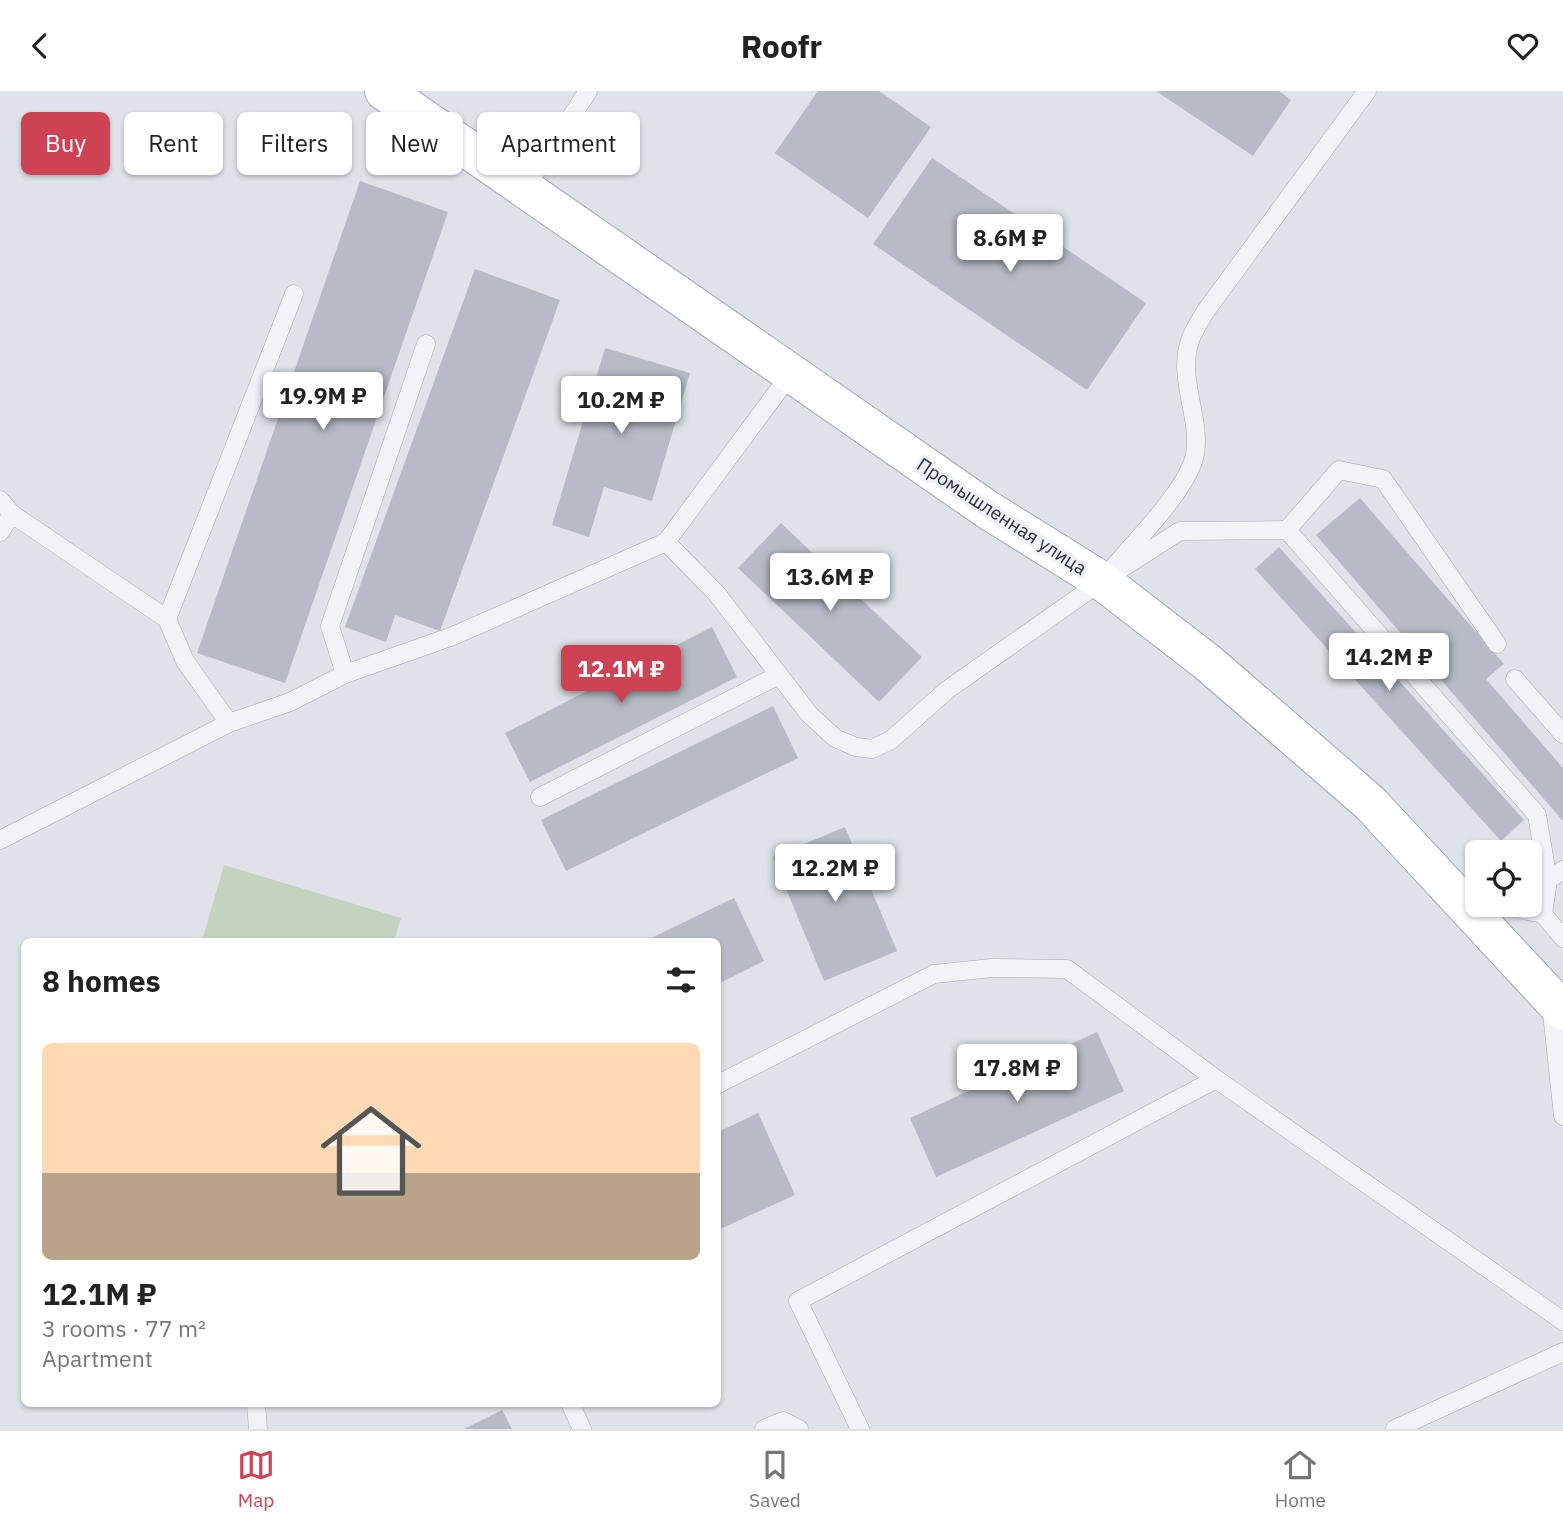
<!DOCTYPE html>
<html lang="en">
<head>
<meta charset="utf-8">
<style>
  :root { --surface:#fff; --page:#f2f2f2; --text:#222; --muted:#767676; --line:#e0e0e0; --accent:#ce4353 }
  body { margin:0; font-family:"IBM Plex Sans",sans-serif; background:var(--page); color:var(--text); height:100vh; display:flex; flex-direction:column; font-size:26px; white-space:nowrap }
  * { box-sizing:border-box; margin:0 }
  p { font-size:23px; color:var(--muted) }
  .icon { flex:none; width:38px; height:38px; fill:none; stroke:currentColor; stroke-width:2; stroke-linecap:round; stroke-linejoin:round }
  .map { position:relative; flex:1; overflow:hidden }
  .sheet { position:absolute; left:21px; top:847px; width:700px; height:469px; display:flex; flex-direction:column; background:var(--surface); border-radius:10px; box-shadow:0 2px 5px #0004 }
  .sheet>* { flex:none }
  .banner { position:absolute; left:21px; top:21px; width:700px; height:63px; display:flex; gap:14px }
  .fabs { position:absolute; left:1465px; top:749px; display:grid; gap:14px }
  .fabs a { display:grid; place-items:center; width:77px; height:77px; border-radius:10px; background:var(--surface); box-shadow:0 2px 5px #0004; font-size:35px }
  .price { position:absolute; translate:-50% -60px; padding:0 16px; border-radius:7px; background:#fff; color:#222; font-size:23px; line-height:46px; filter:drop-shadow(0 2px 4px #0008) }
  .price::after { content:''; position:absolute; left:50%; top:42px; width:21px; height:16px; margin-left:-10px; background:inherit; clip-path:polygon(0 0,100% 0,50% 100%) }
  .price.selected { background:var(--accent); color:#fff }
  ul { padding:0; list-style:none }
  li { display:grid; align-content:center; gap:14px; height:371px; padding:0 21px }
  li+li { border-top:2px solid var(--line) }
  li span { display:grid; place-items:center; height:217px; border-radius:10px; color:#555 }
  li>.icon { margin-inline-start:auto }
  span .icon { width:126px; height:126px; fill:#fffc; stroke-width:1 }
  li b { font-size:30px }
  h2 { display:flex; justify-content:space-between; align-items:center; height:84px; padding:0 21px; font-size:30px }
  .chip { padding:0 24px; border-radius:10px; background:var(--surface); box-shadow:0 2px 5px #0004; font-size:24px; line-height:63px }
  .chip.selected { background:var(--accent); color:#fff }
  header { display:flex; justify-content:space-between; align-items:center; height:91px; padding:0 21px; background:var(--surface); font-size:32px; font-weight:700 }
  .tabs { display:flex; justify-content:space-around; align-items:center; height:98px; border-top:2px solid var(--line); background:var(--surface); font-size:19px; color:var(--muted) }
  .tabs a { display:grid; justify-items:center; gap:4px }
  .tabs .selected { color:var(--accent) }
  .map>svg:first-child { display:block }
  .pitch { fill:#c4d2c0 }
  .building { fill:#b6bbc5 }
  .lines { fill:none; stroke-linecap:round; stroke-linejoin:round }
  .service-casing { stroke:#a4a9b2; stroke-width:19 }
  .primary-casing { stroke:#9ea6b4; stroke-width:40 }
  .service { stroke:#f2f3f7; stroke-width:18 }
  .primary { stroke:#fff; stroke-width:38 }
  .labels { text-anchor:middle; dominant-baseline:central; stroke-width:7; stroke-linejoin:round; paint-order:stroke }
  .street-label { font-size:19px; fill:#283040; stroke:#eff1f6 }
</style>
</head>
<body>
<header><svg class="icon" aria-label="back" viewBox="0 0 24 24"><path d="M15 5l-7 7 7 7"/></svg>Roofr<svg class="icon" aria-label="heart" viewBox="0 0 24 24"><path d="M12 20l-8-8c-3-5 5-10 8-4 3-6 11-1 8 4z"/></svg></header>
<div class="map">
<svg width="1563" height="1338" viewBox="0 0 1563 1338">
  <rect width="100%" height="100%" fill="#dfe2e8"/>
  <path class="pitch" d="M 224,774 L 401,827 L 394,850 L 202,850 Z"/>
  <g class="building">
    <path d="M 818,0 L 879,0 L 931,36 L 868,127 L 775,62 Z"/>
    <path d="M 1156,0 L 1279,0 L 1291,9 L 1253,65 Z"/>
    <path d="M 932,67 L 1146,212 L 1087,299 L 873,153 Z"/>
    <path d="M 360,90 L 448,121 L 285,592 L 197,562 Z"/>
    <path d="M 475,178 L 560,209 L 440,540 L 395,524 L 386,551 L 345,536 Z"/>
    <path d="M 605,257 L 690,282 L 652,410 L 604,396 L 589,446 L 552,434 Z"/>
    <path d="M 1360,407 L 1504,573 L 1486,588 L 1563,677 L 1563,730 L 1316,444 Z"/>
    <path d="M 781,432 L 922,566 L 879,611 L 738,477 Z"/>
    <path d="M 1279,456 L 1524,729 L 1501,750 L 1255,478 Z"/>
    <path d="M 712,536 L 737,586 L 530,691 L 505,642 Z"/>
    <path d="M 773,615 L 798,667 L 566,780 L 541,729 Z"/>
    <path d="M 845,736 L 897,860 L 824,890 L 773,766 Z"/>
    <path d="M 734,807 L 764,870 L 718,893 L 718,850 L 645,850 Z"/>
    <path d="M 1097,941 L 1124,1000 L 936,1086 L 910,1027 Z"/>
    <path d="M 758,1022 L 795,1104 L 718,1139 L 718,1041 Z"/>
    <path d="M 502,1319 L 512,1338 L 464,1338 Z"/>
  </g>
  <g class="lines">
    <defs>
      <g id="service">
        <path d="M 525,97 L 588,0"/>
        <path d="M 0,409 L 12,423 L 167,528 L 185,570 L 229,632"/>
        <path d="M 1287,439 L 1339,379 L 1383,388 L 1497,553"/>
        <path d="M 0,441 L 12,423"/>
        <path d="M 666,451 L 717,503 L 809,623 L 835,647 L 856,656 L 872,658 L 891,649 L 947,599 L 1102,490 L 1180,440 L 1287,439 L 1537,724 L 1548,789"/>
        <path d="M 1113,477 C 1136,449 1189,397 1195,363 C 1201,325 1177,287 1190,250 C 1193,240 1200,230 1205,221 L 1367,0"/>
        <path d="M 167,528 L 294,203"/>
        <path d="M 345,583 L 330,535 L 426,253"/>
        <path d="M 1515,588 L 1563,643"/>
        <path d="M 540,706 L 779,584"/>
        <path d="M 0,749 L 229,632 L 290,611 L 345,583 L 453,545 L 666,451 L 792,281"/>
        <path d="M 1501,814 L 1543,823 L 1563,847"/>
        <path d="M 1543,823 L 1548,789 L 1563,779"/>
        <path d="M 1551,913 L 1563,1025"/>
        <path d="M 718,993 L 934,883 L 992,877 L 1067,878 L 1216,988 L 1563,1230"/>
        <path d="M 256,1312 L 258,1338"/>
        <path d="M 570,1312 L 582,1338"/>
        <path d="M 764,1338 L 783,1330 L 799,1338"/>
        <path d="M 860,1338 L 798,1210 L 1216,988"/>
        <path d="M 1395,1338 L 1563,1261"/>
      </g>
      <path id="primary" d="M 384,0 L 988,419 L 1102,490 L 1207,571 L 1370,712 L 1563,920"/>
    </defs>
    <use href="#service" class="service-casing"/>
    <use href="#primary" class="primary-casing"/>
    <use href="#service" class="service"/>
    <use href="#primary" class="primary"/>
  </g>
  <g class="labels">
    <g class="street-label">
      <text transform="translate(1002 425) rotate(33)">Промышленная улица</text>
    </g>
  </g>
</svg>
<div class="fabs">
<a><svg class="icon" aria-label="locate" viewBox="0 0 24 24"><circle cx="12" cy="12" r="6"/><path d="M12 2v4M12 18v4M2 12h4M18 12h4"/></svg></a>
</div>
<b class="price" style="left:1010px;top:183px">8.6M ₽</b>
<b class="price" style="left:323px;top:341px">19.9M ₽</b>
<b class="price" style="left:621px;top:345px">10.2M ₽</b>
<b class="price" style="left:830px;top:522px">13.6M ₽</b>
<b class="price" style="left:1389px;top:602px">14.2M ₽</b>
<b class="price selected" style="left:621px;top:614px">12.1M ₽</b>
<b class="price" style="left:835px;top:813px">12.2M ₽</b>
<b class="price" style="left:1017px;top:1013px">17.8M ₽</b>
<div class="banner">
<a class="chip selected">Buy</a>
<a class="chip">Rent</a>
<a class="chip">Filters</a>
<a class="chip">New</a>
<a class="chip">Apartment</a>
</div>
<section class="sheet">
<h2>8 homes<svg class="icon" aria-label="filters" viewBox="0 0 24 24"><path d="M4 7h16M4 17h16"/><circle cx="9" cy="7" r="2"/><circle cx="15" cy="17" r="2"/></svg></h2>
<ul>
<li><span style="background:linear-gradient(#ffd9b3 60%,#b9a48a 0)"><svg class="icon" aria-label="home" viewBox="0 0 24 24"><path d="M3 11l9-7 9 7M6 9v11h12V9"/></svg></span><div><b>12.1M ₽</b><p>3 rooms · 77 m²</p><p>Apartment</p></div></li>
</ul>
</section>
</div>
<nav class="tabs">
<a class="selected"><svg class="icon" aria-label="map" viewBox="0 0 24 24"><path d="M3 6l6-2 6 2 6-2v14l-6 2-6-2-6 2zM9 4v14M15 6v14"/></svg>Map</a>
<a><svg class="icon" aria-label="saved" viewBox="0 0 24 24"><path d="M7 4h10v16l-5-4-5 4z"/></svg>Saved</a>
<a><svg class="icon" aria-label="home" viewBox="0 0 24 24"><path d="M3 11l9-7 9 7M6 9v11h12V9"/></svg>Home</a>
</nav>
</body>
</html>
